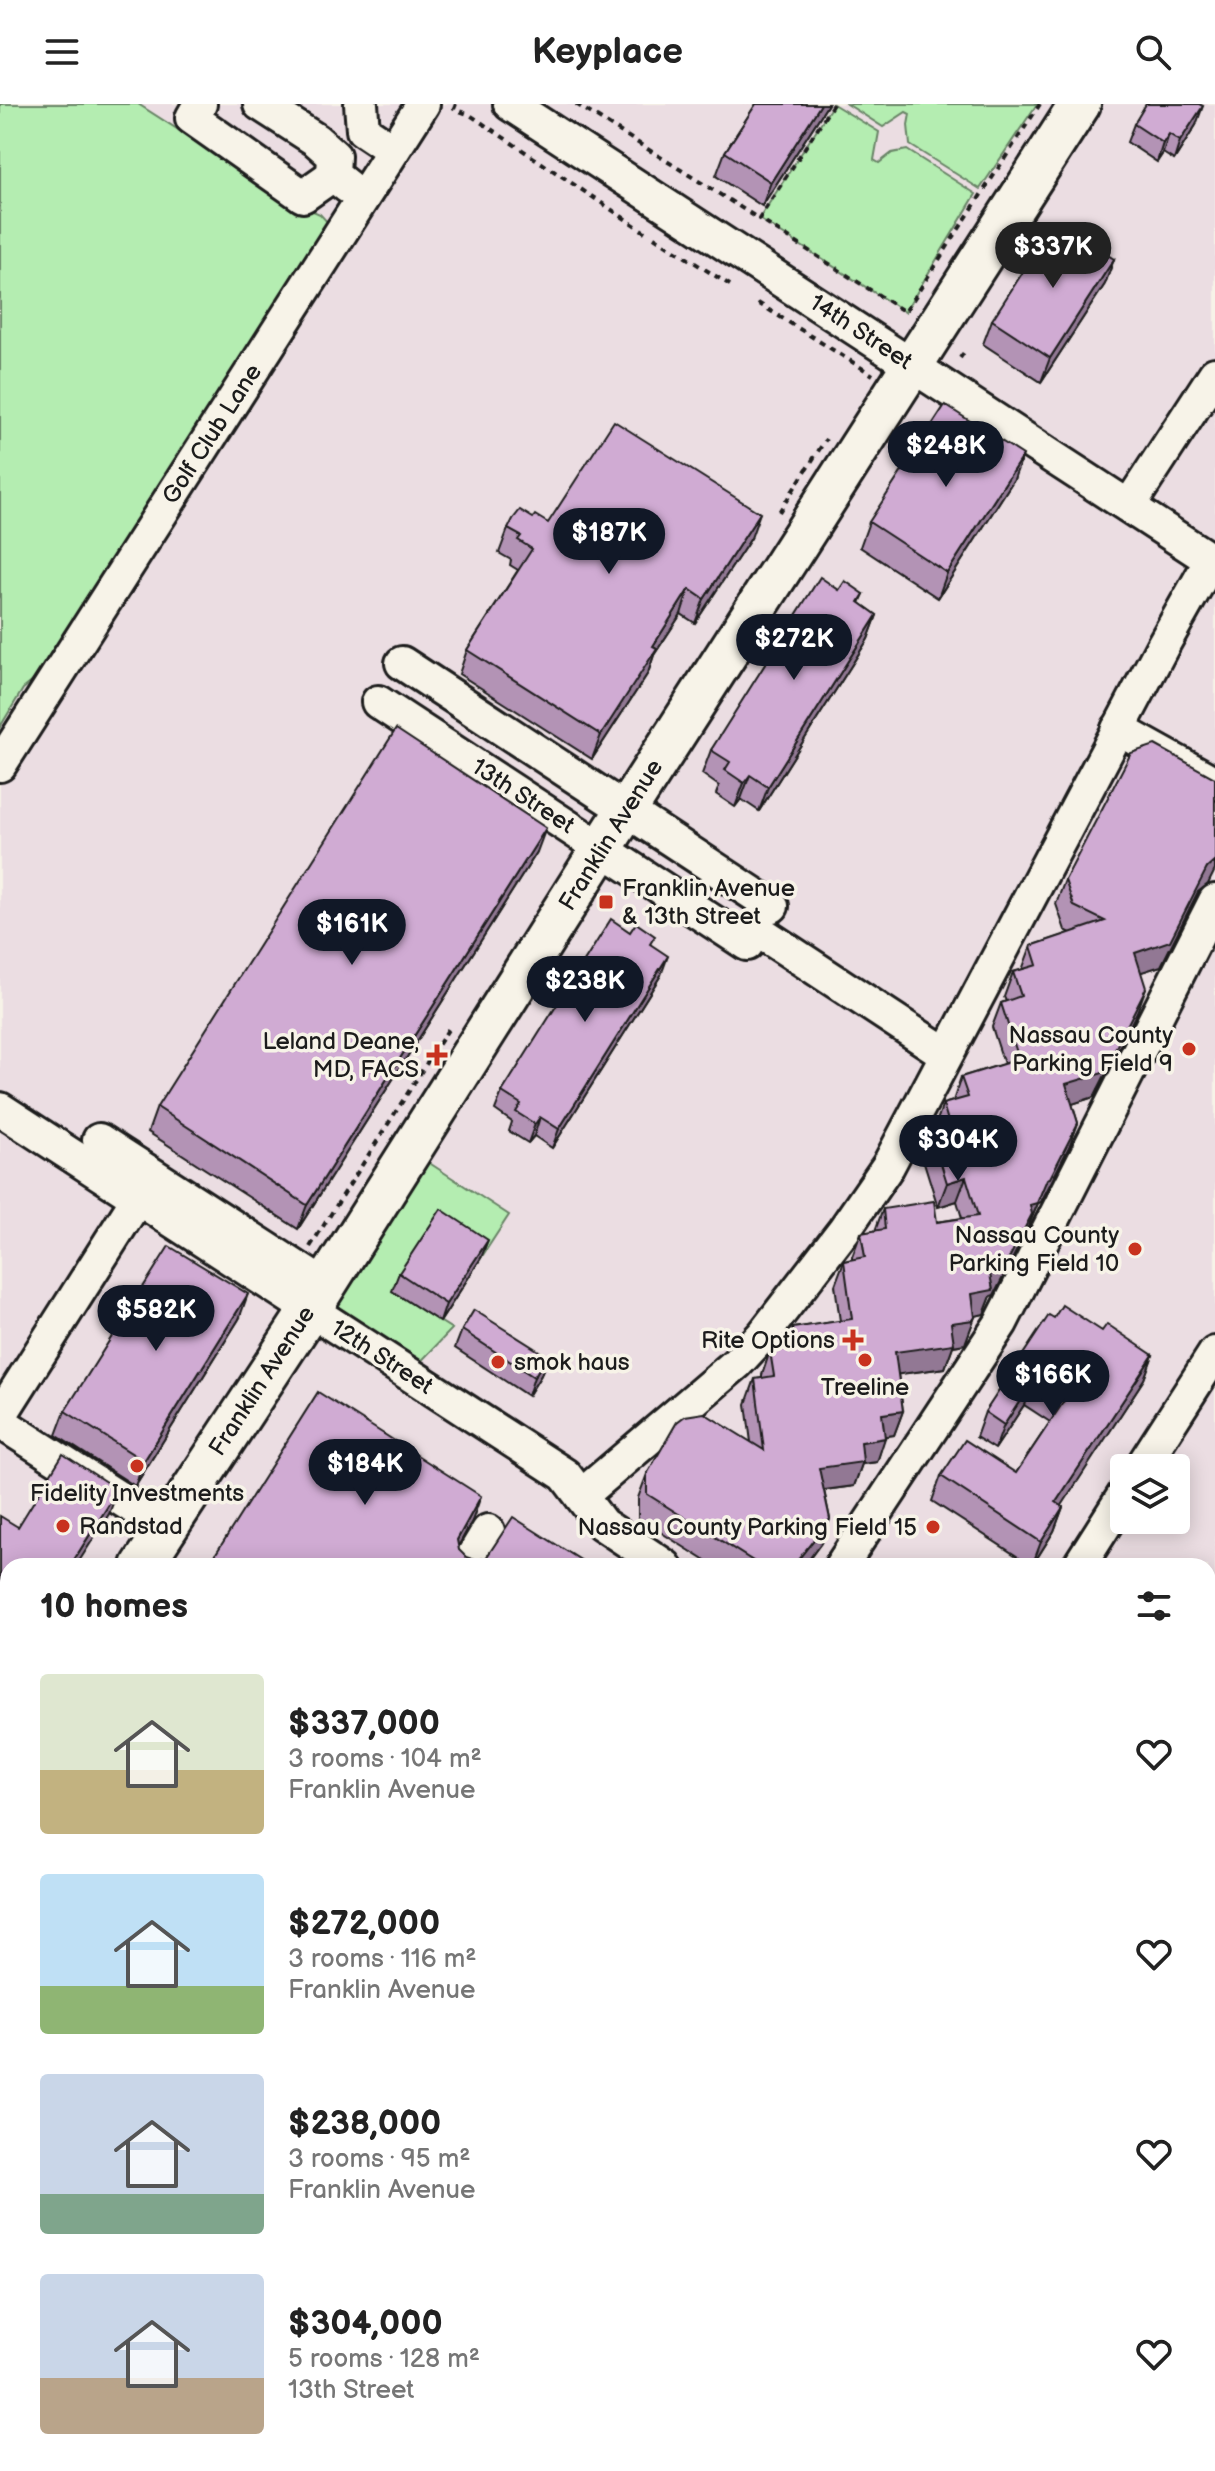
<!DOCTYPE html>
<html lang="en">
<head>
<meta charset="utf-8">
<style>
  :root { --surface:#fff; --page:#f2f2f2; --text:#222; --muted:#767676; --accent:#111827 }
  body { margin:0; font-family:"Balsamiq Sans",sans-serif; background:var(--page); color:var(--text); height:100vh; display:flex; flex-direction:column; font-size:30px; white-space:nowrap }
  * { box-sizing:border-box; margin:0 }
  p { font-size:26px; color:var(--muted) }
  .icon { flex:none; width:44px; height:44px; fill:none; stroke:currentColor; stroke-width:2; stroke-linecap:round; stroke-linejoin:round }
  .map { position:relative; flex:1; overflow:hidden }
  .side { position:absolute; left:0px; top:1454px; width:1216px; height:914px; display:flex; flex-direction:column; background:var(--surface); border-radius:24px 24px 0 0; box-shadow:0 4px 20px #0003 }
  .side>* { flex:none }
  .controls { position:absolute; left:1110px; top:1350px; display:grid; gap:16px }
  .controls a { display:grid; place-items:center; width:80px; height:80px; border-radius:8px; background:var(--surface); box-shadow:0 4px 20px #0003; font-size:40px }
  .price { position:absolute; translate:-50% -68px; padding:0 18px; border-radius:28px; background:var(--accent); color:#fff; font-size:26px; line-height:52px; filter:drop-shadow(0 2px 4px #0008) }
  .price::after { content:''; position:absolute; left:50%; top:48px; width:24px; height:18px; margin-left:-12px; background:inherit; clip-path:polygon(0 0,100% 0,50% 100%) }
  .price.on { background:#222; color:#fff }
  ul { padding:0; list-style:none }
  li { display:flex; align-items:center; gap:24px; height:200px; padding:0 40px }
  li span { display:grid; place-items:center; flex:none; width:224px; height:160px; border-radius:8px; color:#555 }
  li>.icon { margin-inline-start:auto }
  span .icon { width:96px; height:96px; fill:#fffc; stroke-width:1 }
  li b { font-size:34px }
  h2 { display:flex; justify-content:space-between; align-items:center; height:96px; padding:0 40px; font-size:34px }
  header { display:flex; justify-content:space-between; align-items:center; height:104px; padding:0 40px; background:var(--surface); font-size:36px; font-weight:700 }
  .map>svg:first-child { display:block }
  .built { fill:#ebdde2; fill-rule:evenodd }
  .green { fill:#b4edb1; stroke:#688466; stroke-width:2 }
  .lines { fill:none; stroke-linecap:round; stroke-linejoin:round }
  .minor-casing { stroke:#1c1c1c; stroke-width:38 }
  .major-casing { stroke:#1c1c1c; stroke-width:46 }
  .path { stroke:#1c1c1c; stroke-width:4; stroke-dasharray:6 6; stroke-linecap:butt }
  .minor { stroke:#f7f3e8; stroke-width:32 }
  .major { stroke:#f7f3e8; stroke-width:40 }
  .wall { fill:#b393b5; stroke:#1c1c1c; stroke-width:2 }
  .shaded-wall { fill:#927894; stroke:#1c1c1c; stroke-width:2 }
  .building { fill:#d0abd3; stroke:#1c1c1c; stroke-width:2 }
  .poi-dot { fill:#c8321e; stroke:#f7f3e8; stroke-width:3 }
  .labels { text-anchor:middle; dominant-baseline:central; stroke-width:7; stroke-linejoin:round; paint-order:stroke }
  .street-label { font-size:24px; fill:#1c1c1c; stroke:#f7f3e8 }
  .poi-label { font-size:24px; fill:#1c1c1c; stroke:#f7f3e8; text-anchor:end }
</style>
</head>
<body>
<header><svg class="icon" aria-label="menu" viewBox="0 0 24 24"><path d="M4 6h16M4 12h16M4 18h16"/></svg>Keyplace<svg class="icon" aria-label="search" viewBox="0 0 24 24"><circle cx="10" cy="10" r="6"/><path d="M15 15l6 6"/></svg></header>
<div class="map">
<svg width="1215" height="2367" viewBox="0 0 1215 2367">
  <rect width="100%" height="100%" fill="#f7f3e8"/>
  <filter id="ink" filterUnits="userSpaceOnUse"><feTurbulence type="fractalNoise" baseFrequency=".0125" numOctaves="2"/><feDisplacementMap in="SourceGraphic" scale="16" xChannelSelector="R" yChannelSelector="G"/><feConvolveMatrix kernelMatrix="1 2 1 2 8 2 1 2 1" color-interpolation-filters="sRGB"/></filter>
  <g filter="url(#ink)">
    <path class="built" d="M 138,0 L 1215,0 L 1215,2367 L 1105,2367 L 1094,2360 L 1208,2360 L 1208,1462 L 8,1462 L 8,2360 L 208,2360 L 203,2367 L 0,2367 L 0,618 L 325,120 ZM 1124,1364 L 1176,1364 L 1176,1416 L 1124,1416 Z"/>
    <g class="green">
      <path d="M 0,0 L 138,0 L 286,95 L 320,110 L 331,122 L 38,573 L 23,585 L 0,623 Z"/>
      <path d="M 833,0 L 879,28 L 874,56 L 879,59 L 892,49 L 907,46 L 976,90 L 905,208 L 759,115 Z"/>
      <path d="M 847,0 L 1037,0 L 980,85 L 910,41 L 908,21 L 910,10 L 906,8 L 883,23 Z"/>
      <path d="M 411,1047 L 509,1111 L 481,1154 L 395,1189 L 452,1225 L 409,1270 L 310,1206 Z"/>
      <path d="M 1208,1830 L 1215,1834 L 1215,2367 L 1189,2367 L 1178,2360 L 1208,2360 Z"/>
      <path d="M 208,2360 L 283,2360 L 278,2367 L 203,2367 Z"/>
    </g>
    <g class="lines">
      <defs>
        <g id="minor">
          <path d="M 200,0 L 192,14 L 303,92 L 333,71"/>
          <path d="M 260,0 L 316,36 L 334,52 L 333,71 L 348,83"/>
          <path d="M 361,0 L 363,26 L 393,46"/>
          <path d="M 510,0 L 1211,456 L 1162,543 L 888,1062 L 844,1126 L 763,1231 L 737,1259 L 581,1392"/>
          <path d="M 1129,402 L 1215,270"/>
          <path d="M 402,559 L 772,802"/>
          <path d="M 378,598 L 747,840"/>
          <path d="M 1118,625 L 1215,679"/>
          <path d="M 0,661 L 423,0"/>
          <path d="M 757,826 L 946,950"/>
          <path d="M 0,1005 L 565,1371 L 602,1420 L 665,1462"/>
          <path d="M 99,1036 L 325,1182"/>
          <path d="M 0,1312 L 138,1094"/>
          <path d="M 0,1318 L 166,1424"/>
          <path d="M 1141,1364 L 1215,1249"/>
          <path d="M 467,1462 L 488,1427"/>
          <path d="M 841,1462 L 1001,1219 L 1215,797"/>
          <path d="M 1079,1462 L 1124,1391"/>
          <path d="M 0,2159 L 8,2147"/>
          <path d="M 478,2367 L 482,2360"/>
          <path d="M 838,2367 L 842,2360"/>
        </g>
        <g id="major">
          <path d="M 142,1462 L 310,1206 L 602,744 L 1080,0"/>
          <path d="M 0,1680 L 8,1667"/>
          <path d="M 1094,2360 L 1105,2367"/>
        </g>
      </defs>
      <use href="#minor" class="minor-casing"/>
      <use href="#major" class="major-casing"/>
      <g class="path">
        <path d="M 456,0 L 454,5 L 470,11 L 645,128"/>
        <path d="M 576,0 L 759,115"/>
        <path d="M 833,0 L 759,115 L 905,208 L 1040,0"/>
        <path d="M 654,133 L 733,183"/>
        <path d="M 758,199 L 873,271"/>
        <path d="M 960,254 L 965,247"/>
        <path d="M 779,408 L 826,335"/>
        <path d="M 310,1143 L 449,924"/>
        <path d="M 1160,2360 L 1171,2367"/>
      </g>
      <use href="#minor" class="minor"/>
      <use href="#major" class="major"/>
    </g>
    <g class="wall">
      <path d="M 756,0 L 828,0 L 762,102 L 716,72 L 725,48 Z"/>
      <path d="M 1134,20 L 1196,21 L 1174,56 L 1163,49 L 1157,58 L 1127,38 Z"/>
      <path d="M 1114,155 L 1105,180 L 1041,278 L 983,240 L 992,216 Z"/>
      <path d="M 1014,375 L 938,494 L 860,443 L 869,418 Z"/>
      <path d="M 533,414 L 548,419 L 751,434 L 695,519 L 681,510 L 654,551 L 648,569 L 592,655 L 459,570 L 467,546 L 518,466 L 510,461 L 511,456 L 499,449 L 508,425 Z"/>
      <path d="M 839,486 L 864,490 L 860,499 L 877,511 L 868,535 L 759,707 L 741,695 L 735,703 L 716,690 L 719,682 L 702,670 L 711,646 Z"/>
      <path d="M 537,748 L 298,1125 L 148,1028 L 157,1003 Z"/>
      <path d="M 1065,776 L 1208,780 L 1198,788 L 1161,862 L 1141,868 L 1137,908 L 1094,993 L 1072,1000 L 1078,1019 L 1069,1043 L 1041,1098 L 1038,1099 L 1028,1123 L 1027,1124 L 1023,1134 L 994,1191 L 991,1192 L 984,1210 L 975,1212 L 965,1240 L 953,1242 L 945,1264 L 898,1270 L 903,1307 L 894,1331 L 885,1332 L 877,1358 L 862,1360 L 854,1382 L 824,1386 L 830,1415 L 821,1439 L 804,1462 L 714,1462 L 638,1414 L 638,1394 L 647,1370 L 751,1338 L 746,1300 L 755,1275 L 762,1274 L 762,1271 L 770,1247 L 785,1245 L 793,1224 L 840,1217 L 835,1181 L 844,1157 L 852,1155 L 852,1153 L 861,1129 L 875,1127 L 883,1105 L 937,1118 L 962,1114 L 957,1097 L 938,1103 L 923,1055 L 932,1030 L 936,1029 L 934,1025 L 943,1000 L 953,997 L 961,973 L 1004,960 L 992,923 L 1001,899 L 1006,897 L 1004,893 L 1013,868 L 1022,866 L 1031,842 L 1071,829 L 1065,826 L 1056,800 Z"/>
      <path d="M 651,841 L 661,871 L 552,1044 L 534,1032 L 528,1039 L 509,1027 L 512,1018 L 495,1006 L 502,988 Z"/>
      <path d="M 481,1154 L 440,1218 L 392,1187 L 399,1169 Z"/>
      <path d="M 1054,1214 L 1102,1227 L 1153,1251 L 1144,1275 L 1061,1402 L 1063,1403 L 1054,1427 L 1032,1462 L 932,1397 L 941,1372 L 1016,1369 L 1050,1318 L 1024,1301 L 995,1345 L 976,1333 L 985,1308 Z"/>
      <path d="M 239,1215 L 135,1382 L 56,1331 L 65,1307 Z"/>
      <path d="M 462,1226 L 547,1252 L 541,1271 L 528,1292 L 455,1244 Z"/>
      <path d="M 1208,1939 L 1215,1944 L 1215,2211 L 1208,2207 Z"/>
      <path d="M 373,2360 L 415,2360 L 410,2367 L 369,2367 Z"/>
      <path d="M 919,2360 L 985,2361 L 983,2367 L 917,2367 Z"/>
    </g>
    <g class="shaded-wall">
      <path d="M 821,0 L 828,0 L 762,102 L 771,78 Z"/>
      <path d="M 1203,2 L 1196,21 L 1174,56 L 1180,37 Z"/>
      <path d="M 1169,30 L 1163,49 L 1157,58 L 1163,39 Z"/>
      <path d="M 1114,155 L 1105,180 L 1041,278 L 1050,254 Z"/>
      <path d="M 1023,351 L 1014,375 L 938,494 L 947,469 Z"/>
      <path d="M 760,409 L 751,434 L 695,519 L 704,495 Z"/>
      <path d="M 689,485 L 681,510 L 654,551 L 648,569 L 592,655 L 601,631 L 653,542 Z"/>
      <path d="M 877,511 L 868,535 L 759,707 L 768,683 Z"/>
      <path d="M 750,671 L 741,695 L 735,703 L 744,679 Z"/>
      <path d="M 546,724 L 537,748 L 298,1125 L 307,1101 Z"/>
      <path d="M 1215,757 L 1215,766 L 1208,780 L 1198,788 L 1161,862 L 1126,873 L 1135,849 L 1207,764 Z"/>
      <path d="M 668,852 L 661,871 L 552,1044 L 559,1025 Z"/>
      <path d="M 1146,884 L 1137,908 L 1094,993 L 1057,1005 L 1066,980 Z"/>
      <path d="M 540,1013 L 534,1032 L 528,1039 L 535,1020 Z"/>
      <path d="M 1078,1019 L 1069,1043 L 1041,1098 L 1038,1099 L 1028,1123 L 1027,1124 L 1023,1134 L 994,1191 L 991,1192 L 984,1210 L 963,1215 L 972,1190 L 990,1170 L 1030,1101 L 1047,1075 Z"/>
      <path d="M 966,1073 L 957,1097 L 938,1103 L 947,1079 Z"/>
      <path d="M 488,1136 L 481,1154 L 440,1218 L 446,1200 Z"/>
      <path d="M 248,1190 L 239,1215 L 135,1382 L 144,1357 Z"/>
      <path d="M 975,1213 L 966,1237 L 965,1240 L 953,1242 L 945,1264 L 886,1272 L 895,1248 L 951,1219 Z"/>
      <path d="M 1153,1251 L 1144,1275 L 1048,1423 L 1056,1398 Z"/>
      <path d="M 547,1252 L 541,1271 L 528,1292 L 534,1273 Z"/>
      <path d="M 1033,1277 L 1024,1301 L 995,1345 L 1004,1321 Z"/>
      <path d="M 903,1307 L 894,1331 L 873,1334 L 882,1310 Z"/>
      <path d="M 885,1334 L 877,1358 L 862,1360 L 854,1382 L 810,1388 L 819,1364 L 861,1338 Z"/>
      <path d="M 118,1386 L 109,1410 L 76,1462 L 70,1462 Z"/>
      <path d="M 481,1392 L 472,1417 L 448,1461 L 457,1436 Z"/>
      <path d="M 1063,1403 L 1054,1427 L 1032,1462 L 1041,1438 Z"/>
      <path d="M 830,1415 L 821,1439 L 804,1462 L 793,1462 Z"/>
      <path d="M 8,1560 L 8,1571 L 0,1584 L 0,1573 Z"/>
      <path d="M 8,1931 L 8,1941 L 0,1954 L 0,1944 Z"/>
      <path d="M 8,2070 L 8,2081 L 0,2093 L 0,2082 Z"/>
    </g>
    <g class="building">
      <path d="M 756,0 L 821,0 L 771,78 L 725,48 Z"/>
      <path d="M 1146,0 L 1199,0 L 1203,2 L 1180,37 L 1169,30 L 1163,39 L 1134,20 Z"/>
      <path d="M 1055,118 L 1114,155 L 1050,254 L 992,216 Z"/>
      <path d="M 945,301 L 1023,351 L 947,469 L 869,418 Z"/>
      <path d="M 614,317 L 760,409 L 704,495 L 689,485 L 653,542 L 657,544 L 601,631 L 467,546 L 532,445 L 518,436 L 521,432 L 508,425 L 513,415 L 520,406 L 533,414 L 535,411 L 548,419 Z"/>
      <path d="M 820,473 L 839,486 L 845,477 L 864,490 L 859,498 L 877,511 L 768,683 L 750,671 L 744,679 L 725,666 L 730,658 L 711,646 Z"/>
      <path d="M 396,625 L 546,724 L 307,1101 L 157,1003 Z"/>
      <path d="M 1155,641 L 1215,674 L 1215,757 L 1207,764 L 1170,837 L 1135,849 L 1146,884 L 1103,969 L 1066,980 L 1078,1019 L 1050,1074 L 1047,1075 L 1037,1099 L 1030,1101 L 1032,1110 L 1003,1166 L 990,1170 L 993,1186 L 972,1190 L 975,1213 L 973,1216 L 951,1219 L 954,1240 L 895,1248 L 903,1307 L 882,1310 L 885,1334 L 861,1338 L 863,1358 L 819,1364 L 830,1415 L 793,1462 L 761,1462 L 647,1390 L 647,1370 L 677,1318 L 685,1312 L 704,1309 L 764,1346 L 755,1275 L 774,1272 L 770,1247 L 796,1244 L 793,1224 L 852,1215 L 844,1157 L 865,1153 L 861,1129 L 885,1125 L 883,1105 L 934,1097 L 937,1118 L 978,1112 L 966,1073 L 947,1079 L 932,1030 L 950,1024 L 943,1000 L 968,993 L 961,973 L 1019,955 L 1001,899 L 1021,892 L 1013,868 L 1037,861 L 1031,842 L 1105,817 L 1074,802 L 1065,776 L 1131,649 Z"/>
      <path d="M 611,815 L 630,828 L 636,819 L 655,832 L 650,840 L 668,852 L 559,1025 L 540,1013 L 535,1020 L 516,1008 L 521,1000 L 502,988 Z"/>
      <path d="M 441,1105 L 488,1136 L 446,1200 L 399,1169 Z"/>
      <path d="M 169,1142 L 248,1190 L 144,1357 L 65,1307 Z"/>
      <path d="M 1062,1201 L 1102,1227 L 1107,1220 L 1153,1251 L 1056,1398 L 1063,1403 L 1041,1438 L 941,1372 L 965,1336 L 1016,1369 L 1064,1297 L 1033,1277 L 1004,1321 L 985,1308 L 1049,1211 L 1054,1214 Z"/>
      <path d="M 474,1206 L 547,1252 L 534,1273 L 462,1226 Z"/>
      <path d="M 318,1288 L 481,1392 L 457,1436 L 459,1446 L 466,1453 L 475,1456 L 486,1454 L 513,1413 L 590,1462 L 208,1462 Z"/>
      <path d="M 63,1350 L 118,1386 L 70,1462 L 8,1462 L 8,1560 L 0,1573 L 0,1412 L 18,1423 Z"/>
      <path d="M 8,1752 L 8,1931 L 0,1944 L 0,1764 Z"/>
      <path d="M 1208,1939 L 1215,1944 L 1215,2181 L 1208,2177 L 1208,2030 L 1214,2021 L 1208,2017 Z"/>
      <path d="M 0,1989 L 8,1994 L 8,2070 L 0,2082 Z"/>
      <path d="M 373,2360 L 404,2360 L 400,2367 L 369,2367 Z"/>
      <path d="M 577,2360 L 609,2360 L 617,2366 L 572,2367 Z"/>
      <path d="M 698,2360 L 761,2360 L 756,2367 L 693,2367 Z"/>
      <path d="M 920,2360 L 983,2360 L 985,2361 L 981,2367 L 924,2367 L 926,2364 Z"/>
    </g>
  </g>
  <g class="poi-dot">
    <rect x="598" y="790" width="16" height="16" rx="4"/>
    <circle cx="1189" cy="945" r="8"/>
    <path d="M433 939h8v8h8v8h-8v8h-8v-8h-8v-8h8z"/>
    <circle cx="1135" cy="1145" r="8"/>
    <path d="M849 1224h8v8h8v8h-8v8h-8v-8h-8v-8h8z"/>
    <circle cx="865" cy="1256" r="8"/>
    <circle cx="498" cy="1258" r="8"/>
    <circle cx="137" cy="1362" r="8"/>
    <circle cx="63" cy="1422" r="8"/>
    <circle cx="933" cy="1423" r="8"/>
  </g>
  <g class="labels">
    <g class="street-label">
      <text transform="translate(861 228) rotate(33)">14th Street</text>
      <text transform="translate(212 330) rotate(-57)">Golf Club Lane</text>
      <text transform="translate(523 692) rotate(33)">13th Street</text>
      <text transform="translate(611 731) rotate(-58)">Franklin Avenue</text>
      <text transform="translate(382 1253) rotate(33)">12th Street</text>
      <text transform="translate(262 1277) rotate(-57)">Franklin Avenue</text>
    </g>
    <g class="poi-label">
      <text x="622" y="784" text-anchor="start">Franklin Avenue<tspan x="622" dy="28">&amp; 13th Street</tspan></text>
      <text x="1173" y="931">Nassau County<tspan x="1173" dy="28">Parking Field 9</tspan></text>
      <text x="419" y="937">Leland Deane,<tspan x="419" dy="28">MD, FACS</tspan></text>
      <text x="1119" y="1131">Nassau County<tspan x="1119" dy="28">Parking Field 10</tspan></text>
      <text x="835" y="1236">Rite Options</text>
      <text x="514" y="1258" text-anchor="start">smok haus</text>
      <text x="865" y="1283" text-anchor="middle">Treeline</text>
      <text x="137" y="1389" text-anchor="middle">Fidelity Investments</text>
      <text x="79" y="1422" text-anchor="start">Randstad</text>
      <text x="917" y="1423">Nassau County Parking Field 15</text>
    </g>
  </g>
</svg>
<div class="controls">
<a><svg class="icon" aria-label="layers" viewBox="0 0 24 24"><path d="M12 4l9 5-9 5-9-5zM3 14l9 5 9-5"/></svg></a>
</div>
<b class="price on" style="left:1053px;top:186px">$337K</b>
<b class="price" style="left:946px;top:385px">$248K</b>
<b class="price" style="left:609px;top:472px">$187K</b>
<b class="price" style="left:794px;top:578px">$272K</b>
<b class="price" style="left:352px;top:863px">$161K</b>
<b class="price" style="left:585px;top:920px">$238K</b>
<b class="price" style="left:958px;top:1079px">$304K</b>
<b class="price" style="left:156px;top:1249px">$582K</b>
<b class="price" style="left:1053px;top:1314px">$166K</b>
<b class="price" style="left:365px;top:1403px">$184K</b>
<section class="side">
<h2>10 homes<svg class="icon" aria-label="filters" viewBox="0 0 24 24"><path d="M4 7h16M4 17h16"/><circle cx="9" cy="7" r="2"/><circle cx="15" cy="17" r="2"/></svg></h2>
<ul>
<li><span style="background:linear-gradient(#dfe7d0 60%,#c2b280 0)"><svg class="icon" aria-label="home" viewBox="0 0 24 24"><path d="M3 11l9-7 9 7M6 9v11h12V9"/></svg></span><div><b>$337,000</b><p>3 rooms · 104 m²</p><p>Franklin Avenue</p></div><svg class="icon" aria-label="heart" viewBox="0 0 24 24"><path d="M12 20l-8-8c-3-5 5-10 8-4 3-6 11-1 8 4z"/></svg></li>
<li><span style="background:linear-gradient(#bfe0f5 70%,#8fb573 0)"><svg class="icon" aria-label="home" viewBox="0 0 24 24"><path d="M3 11l9-7 9 7M6 9v11h12V9"/></svg></span><div><b>$272,000</b><p>3 rooms · 116 m²</p><p>Franklin Avenue</p></div><svg class="icon" aria-label="heart" viewBox="0 0 24 24"><path d="M12 20l-8-8c-3-5 5-10 8-4 3-6 11-1 8 4z"/></svg></li>
<li><span style="background:linear-gradient(#c9d6e8 75%,#7fa58c 0)"><svg class="icon" aria-label="home" viewBox="0 0 24 24"><path d="M3 11l9-7 9 7M6 9v11h12V9"/></svg></span><div><b>$238,000</b><p>3 rooms · 95 m²</p><p>Franklin Avenue</p></div><svg class="icon" aria-label="heart" viewBox="0 0 24 24"><path d="M12 20l-8-8c-3-5 5-10 8-4 3-6 11-1 8 4z"/></svg></li>
<li><span style="background:linear-gradient(#c9d6e8 65%,#b9a48a 0)"><svg class="icon" aria-label="home" viewBox="0 0 24 24"><path d="M3 11l9-7 9 7M6 9v11h12V9"/></svg></span><div><b>$304,000</b><p>5 rooms · 128 m²</p><p>13th Street</p></div><svg class="icon" aria-label="heart" viewBox="0 0 24 24"><path d="M12 20l-8-8c-3-5 5-10 8-4 3-6 11-1 8 4z"/></svg></li>
</ul>
</section>
</div>
</body>
</html>
